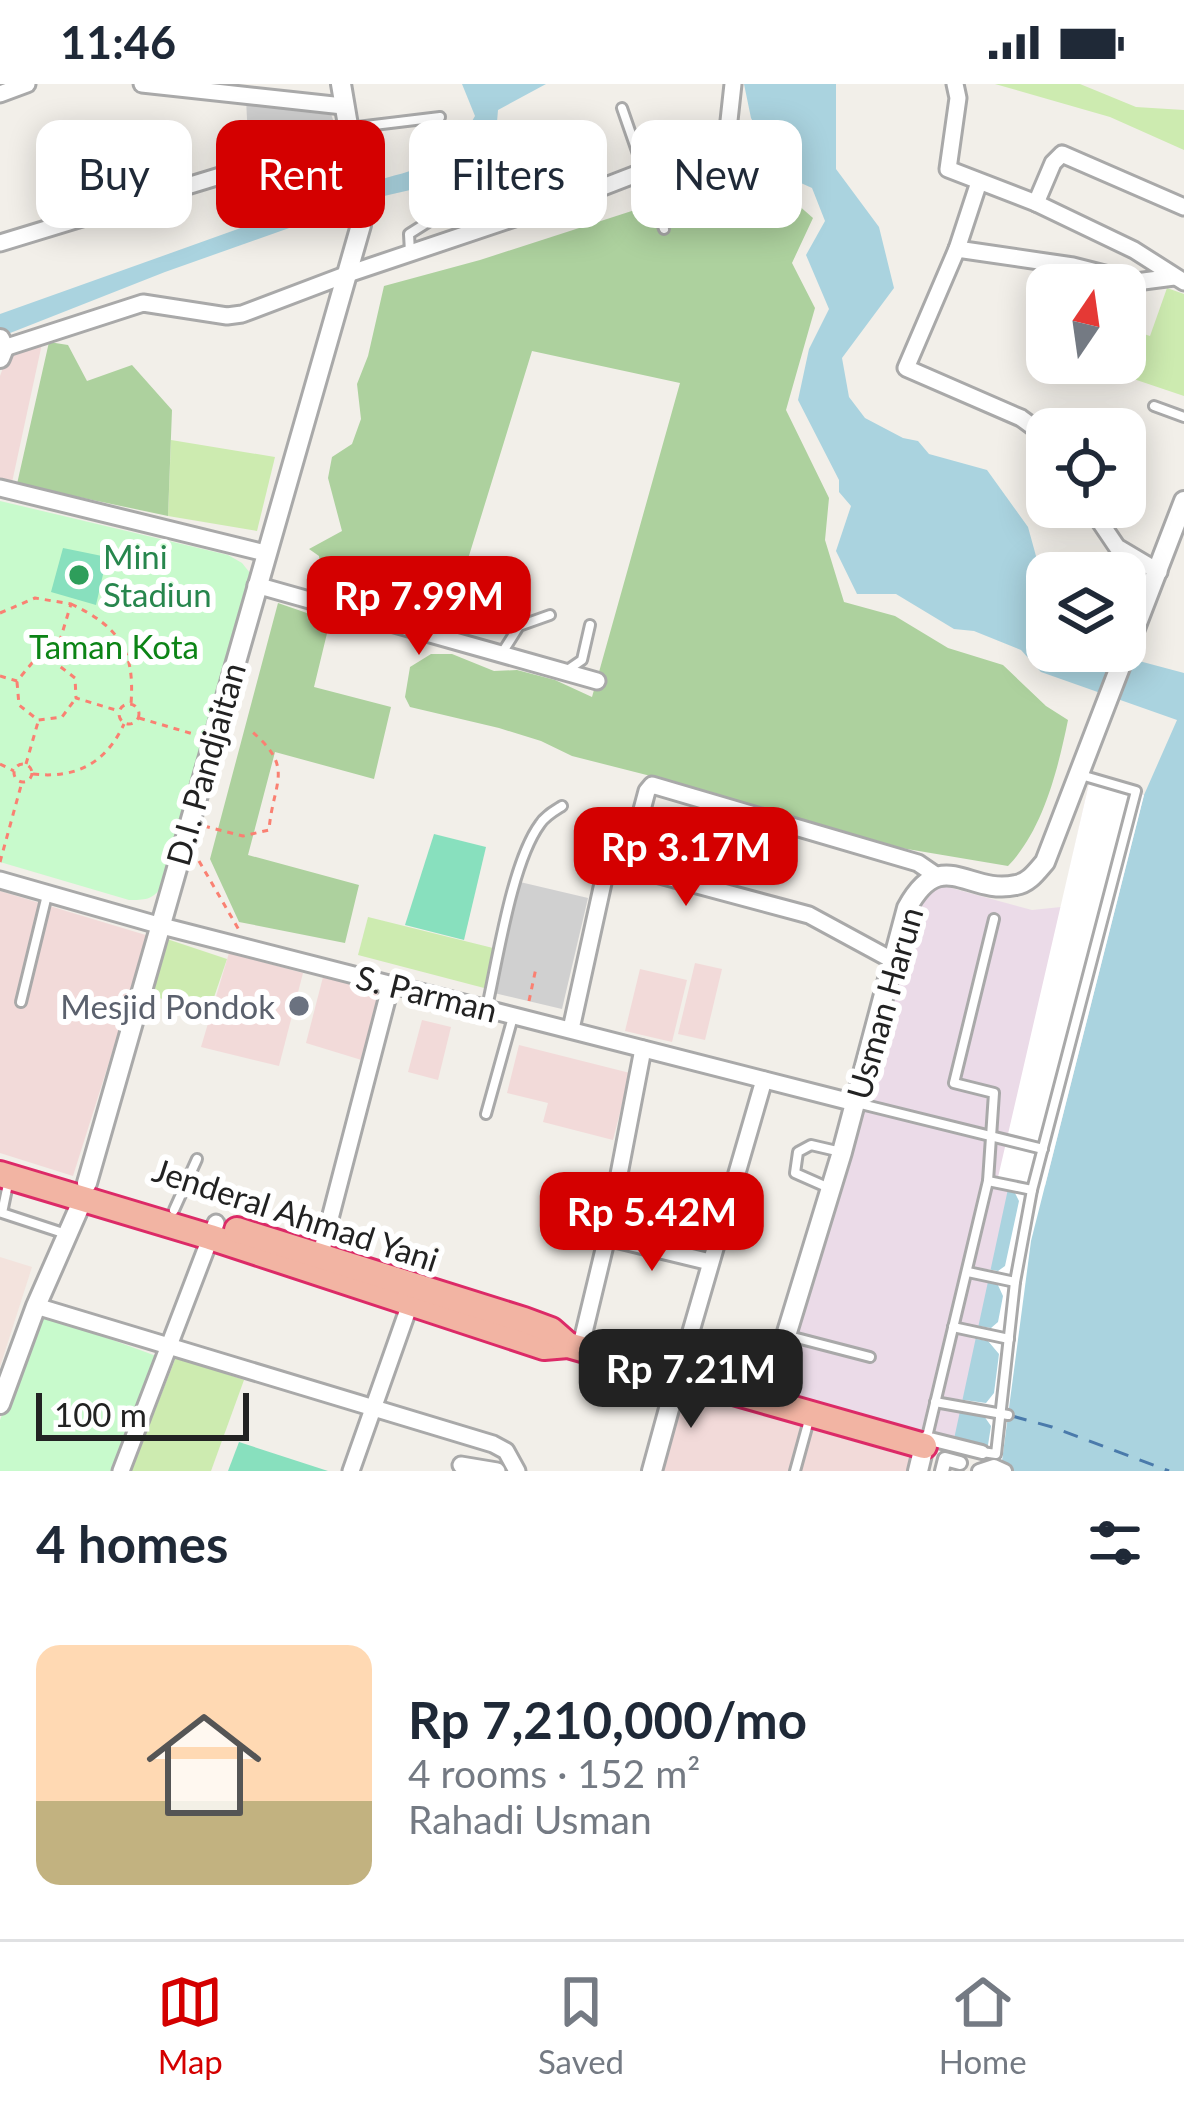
<!DOCTYPE html>
<html lang="en">
<head>
<meta charset="utf-8">
<style>
  :root { --surface:#fff; --page:#f2f2f3; --text:#1f2937; --muted:#747a83; --line:#e0e1e3; --accent:#d40000 }
  body { margin:0; font-family:Lato,sans-serif; background:var(--page); color:var(--text); height:100vh; display:flex; flex-direction:column; font-size:45px; white-space:nowrap }
  * { box-sizing:border-box; margin:0 }
  p { font-size:39px; color:var(--muted) }
  .icon { flex:none; width:66px; height:66px; fill:none; stroke:currentColor; stroke-width:2; stroke-linecap:round; stroke-linejoin:round }
  .map { position:relative; height:1387px; overflow:hidden }
  .sheet { display:flex; flex-direction:column; background:var(--surface); flex:1 }
  .sheet>* { flex:none }
  .banner { position:absolute; left:36px; top:36px; width:1113px; height:108px; display:flex; gap:24px }
  .needle { width:78px; rotate:13deg }
  .buttons { position:absolute; left:1026px; top:180px; display:grid; gap:24px }
  .buttons a { display:grid; place-items:center; width:120px; height:120px; border-radius:24px; background:var(--surface); box-shadow:0 6px 30px #0003; font-size:60px }
  .scale { position:absolute; left:36px; bottom:30px; width:213px; box-sizing:border-box; padding-left:12px; border:6px solid #222; border-top:0; font-size:33px; line-height:42px; white-space:nowrap; color:#222; -webkit-text-stroke:9px #fff; paint-order:stroke }
  .price { position:absolute; translate:-50% -102px; padding:0 27px; border-radius:24px; background:var(--accent); color:#fff; font-size:39px; line-height:78px; filter:drop-shadow(0 3px 6px #0008) }
  .price::after { content:''; position:absolute; left:50%; top:72px; width:36px; height:27px; margin-left:-18px; background:inherit; clip-path:polygon(0 0,100% 0,50% 100%) }
  .price.current { background:#222; color:#fff }
  ul { padding:0; list-style:none }
  li { display:flex; align-items:center; gap:36px; height:300px; padding:0 36px }
  li span { display:grid; place-items:center; flex:none; width:336px; height:240px; border-radius:24px; color:#555 }
  li>.icon { margin-inline-start:auto }
  span .icon { width:144px; height:144px; fill:#fffc; stroke-width:1 }
  li b { font-size:51px }
  h2 { display:flex; justify-content:space-between; align-items:center; height:144px; padding:0 36px; font-size:51px }
  .pill { padding:0 42px; border-radius:24px; background:var(--surface); box-shadow:0 6px 30px #0003; font-size:42px; line-height:108px }
  .pill.current { background:var(--accent); color:#fff }
  .status { display:flex; justify-content:space-between; align-items:center; height:84px; padding:0 60px; background:var(--surface); direction:ltr }
  .status svg { height:33px; fill:currentColor }
  .tabs { display:flex; justify-content:space-around; align-items:center; height:168px; border-top:3px solid var(--line); background:var(--surface); font-size:33px; color:var(--muted) }
  .tabs a { display:grid; justify-items:center; gap:6px }
  .tabs .current { color:var(--accent) }
  .map>svg:first-child { display:block }
  .commercial { fill:#f2dad9 }
  .industrial { fill:#ebdbe8 }
  .religious { fill:#d0d0d0 }
  .military { fill:#f3e3dd }
  .grass { fill:#cdebb0 }
  .forest { fill:#add19e }
  .park { fill:#c8facc }
  .pitch { fill:#88e0be }
  .water { fill:#aad3df }
  .pier { fill:#fff }
  .lines { fill:none; stroke-linecap:round; stroke-linejoin:round }
  .ferry { stroke:#4a7aab; stroke-width:3; stroke-dasharray:15 12; stroke-linecap:butt }
  .service-casing { stroke:#a9a9a9; stroke-width:14 }
  .pedestrian-casing { stroke:#a9a9a9; stroke-width:18 }
  .minor-casing { stroke:#a9a9a9; stroke-width:21 }
  .tertiary-casing { stroke:#a9a9a9; stroke-width:24 }
  .trunk-casing { stroke:#dc2a67; stroke-width:30 }
  .path { stroke:#fa8072; stroke-width:3; stroke-dasharray:6 6; stroke-linecap:butt }
  .service { stroke:#fff; stroke-width:8 }
  .pedestrian { stroke:#fff; stroke-width:12 }
  .minor { stroke:#fff; stroke-width:15 }
  .tertiary { stroke:#fff; stroke-width:18 }
  .trunk { stroke:#f2b4a3; stroke-width:24 }
  .leisure-dot { fill:#2e9e5b; stroke:#fff; stroke-width:4.5 }
  .worship-dot { fill:#6b7280; stroke:#fff; stroke-width:4.5 }
  .labels { text-anchor:middle; dominant-baseline:central; stroke-width:12; stroke-linejoin:round; paint-order:stroke }
  .leisure-label { font-size:33px; fill:#27864d; stroke:#fff; text-anchor:start }
  .park-label { font-size:33px; fill:#0c8416; stroke:#fff }
  .street-label { font-size:33px; fill:#222; stroke:#fff }
  .worship-label { font-size:33px; fill:#5b616d; stroke:#fff; text-anchor:end }
</style>
</head>
<body>
<div class="status"><b>11:46</b><svg viewBox="0 0 49 12"><path d="M0 12V9h3v3zM5 12V6h3v6zM10 12V3h3v9zM15 12V0h3v12zM26 1h20v11H26zM47 4h2v5h-2z"/></svg></div>
<div class="map">
<svg width="1184" height="1387" viewBox="0 0 1184 1387">
  <rect width="100%" height="100%" fill="#f2efe9"/>
  <g class="commercial">
    <path d="M 43,255 L 11,403 L 0,400 L 0,292 L 10,264 Z"/>
    <path d="M 0,807 L 149,852 L 73,1092 L 0,1069 Z"/>
    <path d="M 229,869 L 303,889 L 279,982 L 201,963 Z"/>
    <path d="M 695,879 L 722,885 L 705,956 L 678,950 Z"/>
    <path d="M 640,885 L 687,896 L 672,958 L 625,947 Z"/>
    <path d="M 323,893 L 385,907 L 368,978 L 306,959 Z"/>
    <path d="M 422,936 L 451,943 L 438,996 L 408,988 Z"/>
    <path d="M 519,961 L 630,989 L 613,1056 L 543,1038 L 548,1019 L 507,1009 Z"/>
    <path d="M 680,1307 L 911,1374 L 908,1387 L 658,1387 Z"/>
  </g>
  <path class="industrial" d="M 1090,695 L 1144,711 L 1031,1157 L 1002,1377 L 792,1311 L 786,1302 L 786,1292 L 918,819 L 928,807 L 944,802 L 1032,826 L 1061,823 Z"/>
  <g class="religious">
    <path d="M 246,15 L 330,27 L 337,47 L 308,62 L 249,74 Z"/>
    <path d="M 520,798 L 588,814 L 562,925 L 494,909 Z"/>
  </g>
  <path class="military" d="M 0,1173 L 32,1183 L 0,1283 Z"/>
  <g class="grass">
    <path d="M 995,0 L 1080,0 L 1136,23 L 1184,26 L 1184,66 L 1110,33 Z"/>
    <path d="M 1167,204 L 1184,210 L 1184,312 L 1095,282 L 1125,279 L 1125,244 L 1150,252 Z"/>
    <path d="M 171,356 L 275,373 L 257,447 L 168,432 Z"/>
    <path d="M 368,833 L 497,865 L 488,905 L 358,871 Z"/>
    <path d="M 167,855 L 227,875 L 209,928 L 152,912 Z"/>
    <path d="M 176,1273 L 244,1296 L 211,1387 L 131,1387 Z"/>
  </g>
  <g class="forest">
    <path d="M 765,84 L 781,106 L 813,134 L 792,179 L 815,224 L 786,326 L 829,414 L 825,456 L 844,518 L 895,532 L 948,564 L 1003,581 L 1046,622 L 1068,636 C 1058,685 1043,746 1008,782 L 901,764 L 821,743 L 690,702 L 572,672 L 541,657 L 499,644 L 410,623 L 405,613 L 410,583 L 431,570 L 452,570 L 494,587 L 517,586 L 555,596 L 592,613 L 680,299 L 532,267 L 448,540 L 323,502 L 319,472 L 309,465 L 342,447 L 328,394 L 332,373 L 352,360 L 361,335 L 357,300 L 368,272 L 384,202 L 480,176 Z"/>
    <path d="M 49,258 L 68,261 L 87,297 L 132,281 L 172,326 L 168,432 L 17,400 Z"/>
    <path d="M 278,519 L 330,537 L 314,603 L 391,623 L 374,695 L 275,668 L 248,771 L 359,801 L 345,859 L 239,838 L 210,775 Z"/>
  </g>
  <g class="park">
    <path d="M 0,417 L 228,471 L 242,479 L 250,489 L 161,803 C 153,816 144,816 129,816 L 0,778 Z"/>
    <path d="M 39,1229 L 159,1273 L 112,1387 L 0,1387 L 0,1336 Z"/>
  </g>
  <g class="pitch">
    <path d="M 63,464 L 107,473 L 96,521 L 51,508 Z"/>
    <path d="M 434,750 L 486,763 L 464,856 L 405,841 Z"/>
    <path d="M 239,1358 L 328,1387 L 228,1387 Z"/>
  </g>
  <g class="water">
    <path d="M 462,0 L 546,0 L 498,26 L 495,62 L 432,101 L 371,115 L 165,188 L 0,253 L 0,230 L 367,99 C 421,84 445,83 475,32 Z"/>
    <path d="M 744,0 L 836,0 L 836,85 L 879,143 L 894,204 L 842,274 L 849,313 L 865,334 L 903,354 L 918,357 L 929,370 L 987,386 L 1028,443 L 1047,512 L 1047,567 L 1119,567 L 1139,577 L 1184,589 L 1184,1387 L 1014,1387 L 1001,1378 L 984,1374 L 985,1363 L 954,1355 L 1008,1105 L 1045,1102 L 1144,711 L 1177,636 L 1041,588 L 1021,566 L 974,547 L 954,545 L 896,510 L 857,510 L 836,467 L 851,422 L 839,408 L 839,396 L 798,316 L 809,265 L 829,225 L 806,171 L 825,137 L 812,104 L 781,90 L 751,34 Z"/>
  </g>
  <path class="pier" d="M 1090,695 L 1144,711 L 1031,1157 L 1002,1377 L 986,1374 L 991,1342 L 984,1332 L 955,1326 L 957,1315 L 986,1319 L 994,1309 L 999,1270 L 988,1257 L 970,1254 L 973,1241 L 991,1244 L 998,1238 L 1003,1212 L 997,1199 L 984,1197 L 987,1185 L 998,1187 L 1005,1182 L 1019,1117 L 1014,1107 L 996,1102 Z"/>
  <g class="lines">
    <path class="ferry" d="M 1012,1332 L 1052,1343 L 1169,1387"/>
    <defs>
      <g id="service">
        <path d="M 622,24 L 664,145"/>
        <path d="M 349,44 L 440,33"/>
        <path d="M 556,49 L 576,111"/>
        <path d="M 511,135 L 510,108 L 538,98 L 552,104 L 555,118"/>
        <path d="M 410,168 L 409,150 L 428,138"/>
        <path d="M 1154,322 L 1184,333"/>
        <path d="M 502,569 L 519,542 L 550,531"/>
        <path d="M 566,587 L 582,576 L 590,541"/>
        <path d="M 21,918 L 47,811"/>
        <path d="M 487,923 C 498,874 512,778 540,740 C 545,732 554,727 562,722"/>
        <path d="M 857,1019 L 1043,1065"/>
        <path d="M 486,1030 L 513,933"/>
        <path d="M 988,1097 L 1032,1106"/>
        <path d="M 8,1100 L 2,1129 L 66,1150"/>
        <path d="M 829,1104 L 795,1089 L 798,1068 L 811,1061 L 841,1068"/>
        <path d="M 174,1126 L 197,1075"/>
        <path d="M 968,1188 L 1015,1198"/>
        <path d="M 953,1243 L 1009,1255"/>
        <path d="M 789,1252 L 870,1273"/>
        <path d="M 935,1318 L 1008,1331"/>
        <path d="M 927,1353 L 988,1097 L 994,1009 L 954,999 L 994,835"/>
        <path d="M 982,1368 L 996,1370 L 1015,1198 L 1032,1106 L 1136,707 L 1081,691"/>
        <path d="M 795,1387 L 809,1336"/>
      </g>
      <g id="pedestrian">
        <path d="M 926,1354 L 982,1368"/>
        <path d="M 942,1387 L 945,1375 L 960,1379"/>
        <path d="M 979,1387 L 994,1382 L 1005,1387"/>
      </g>
      <g id="minor">
        <path d="M 142,0 L 343,22"/>
        <path d="M 955,0 L 958,14 L 948,85 L 1036,119 L 1134,166 L 1184,198"/>
        <path d="M 0,10 L 27,0"/>
        <path d="M 979,98 L 957,165 L 906,284 L 1021,334 L 1047,353"/>
        <path d="M 1036,119 L 1053,79 L 1062,70 L 1184,123"/>
        <path d="M 0,159 L 348,53"/>
        <path d="M 957,165 L 1073,182 L 1136,198 L 1174,193"/>
        <path d="M 4,264 L 143,219 L 227,232 L 242,230 L 345,191 L 577,113 L 727,55 L 733,0"/>
        <path d="M 0,404 L 265,469"/>
        <path d="M 1090,423 L 1117,463 L 1159,488"/>
        <path d="M 256,501 L 597,597"/>
        <path d="M 627,782 L 647,707 L 652,701 L 918,779 L 937,792"/>
        <path d="M 0,796 L 158,841 L 855,1019"/>
        <path d="M 571,945 L 605,790 L 615,779 L 809,831 L 892,876"/>
        <path d="M 607,1153 L 710,1178"/>
        <path d="M 320,1173 L 391,900"/>
        <path d="M 36,1222 L 493,1360 L 506,1367 L 517,1387"/>
        <path d="M 580,1265 L 607,1153 L 643,965"/>
        <path d="M 678,1292 L 764,996"/>
        <path d="M 461,1381 L 497,1387"/>
        <path d="M 121,1387 L 216,1139"/>
        <path d="M 351,1387 L 410,1220"/>
      </g>
      <g id="tertiary">
        <path d="M 0,255 L 4,264 L 0,274"/>
        <path d="M 87,1099 L 361,141 L 362,124 L 341,0"/>
        <path d="M 766,1317 L 842,1068 L 907,824 C 942,760 968,812 1016,801 C 1029,799 1037,787 1045,778 L 1184,417"/>
        <path d="M 0,1320 L 36,1222 L 83,1115"/>
        <path d="M 652,1387 L 678,1292"/>
        <path d="M 918,1387 L 924,1362"/>
      </g>
      <g id="trunk">
        <path d="M 0,1090 L 210,1153 L 544,1263 L 568,1261 L 924,1362"/>
        <path d="M 237,1146 L 524,1236 L 551,1246 L 568,1261"/>
      </g>
    </defs>
    <use href="#service" class="service-casing"/>
    <use href="#pedestrian" class="pedestrian-casing"/>
    <use href="#minor" class="minor-casing"/>
    <use href="#tertiary" class="tertiary-casing"/>
    <use href="#trunk" class="trunk-casing"/>
    <g class="path">
      <path d="M 71,520 C 120,543 135,567 131,620"/>
      <path d="M 0,529 L 35,514 L 71,520 L 54,576"/>
      <path d="M 0,592 L 17,597 L 32,579 L 53,577 L 75,594 L 76,614 L 119,627"/>
      <path d="M 17,598 L 19,621 L 38,636 L 62,633 L 76,614"/>
      <circle cx="129" cy="630" r="10"/>
      <path d="M 139,634 L 200,652"/>
      <circle cx="23" cy="689" r="9"/>
      <path d="M 0,680 L 14,687"/>
      <path d="M 26,680 L 38,638"/>
      <path d="M 33,690 C 76,695 106,679 124,640"/>
      <path d="M 204,742 L 243,752 L 269,746 C 273,697 296,684 250,646"/>
      <path d="M 199,777 L 239,846"/>
      <path d="M 0,778 L 22,698"/>
      <path d="M 529,917 L 536,884"/>
    </g>
    <use href="#service" class="service"/>
    <use href="#pedestrian" class="pedestrian"/>
    <use href="#minor" class="minor"/>
    <use href="#tertiary" class="tertiary"/>
    <use href="#trunk" class="trunk"/>
  </g>
  <circle class="leisure-dot" cx="79" cy="491" r="12"/>
  <circle class="worship-dot" cx="299" cy="922" r="12"/>
  <g class="labels">
    <g class="leisure-label">
      <text x="103" y="472">Mini<tspan x="103" dy="38">Stadiun</tspan></text>
    </g>
    <g class="park-label">
      <text x="114" y="562">Taman Kota</text>
    </g>
    <g class="street-label">
      <text transform="translate(205 680) rotate(-74)">D.I. Pandjaitan</text>
      <text transform="translate(427 909) rotate(14)">S. Parman</text>
      <text transform="translate(884 919) rotate(-74)">Usman Harun</text>
      <text transform="translate(296 1130) rotate(18)">Jenderal Ahmad Yani</text>
    </g>
    <g class="worship-label">
      <text x="275" y="922">Mesjid Pondok</text>
    </g>
  </g>
</svg>
<div class="buttons">
<a><svg class="needle" viewBox="-14 -14 28 28"><path d="M0-13l5 13h-10z" fill="#e53935"/><path d="M0 13l5-13h-10z" fill="#747a83"/></svg></a>
<a><svg class="icon" aria-label="locate" viewBox="0 0 24 24"><circle cx="12" cy="12" r="6"/><path d="M12 2v4M12 18v4M2 12h4M18 12h4"/></svg></a>
<a><svg class="icon" aria-label="layers" viewBox="0 0 24 24"><path d="M12 4l9 5-9 5-9-5zM3 14l9 5 9-5"/></svg></a>
</div>
<div class="scale">100 m</div>
<b class="price" style="left:419px;top:574px">Rp 7.99M</b>
<b class="price" style="left:686px;top:825px">Rp 3.17M</b>
<b class="price" style="left:652px;top:1190px">Rp 5.42M</b>
<b class="price current" style="left:691px;top:1347px">Rp 7.21M</b>
<div class="banner">
<a class="pill">Buy</a>
<a class="pill current">Rent</a>
<a class="pill">Filters</a>
<a class="pill">New</a>
</div>
</div>
<section class="sheet">
<h2>4 homes<svg class="icon" aria-label="filters" viewBox="0 0 24 24"><path d="M4 7h16M4 17h16"/><circle cx="9" cy="7" r="2"/><circle cx="15" cy="17" r="2"/></svg></h2>
<ul>
<li><span style="background:linear-gradient(#ffd9b3 65%,#c2b280 0)"><svg class="icon" aria-label="home" viewBox="0 0 24 24"><path d="M3 11l9-7 9 7M6 9v11h12V9"/></svg></span><div><b>Rp 7,210,000/mo</b><p>4 rooms · 152 m²</p><p>Rahadi Usman</p></div></li>
</ul>
</section>
<nav class="tabs">
<a class="current"><svg class="icon" aria-label="map" viewBox="0 0 24 24"><path d="M3 6l6-2 6 2 6-2v14l-6 2-6-2-6 2zM9 4v14M15 6v14"/></svg>Map</a>
<a><svg class="icon" aria-label="saved" viewBox="0 0 24 24"><path d="M7 4h10v16l-5-4-5 4z"/></svg>Saved</a>
<a><svg class="icon" aria-label="home" viewBox="0 0 24 24"><path d="M3 11l9-7 9 7M6 9v11h12V9"/></svg>Home</a>
</nav>
</body>
</html>
